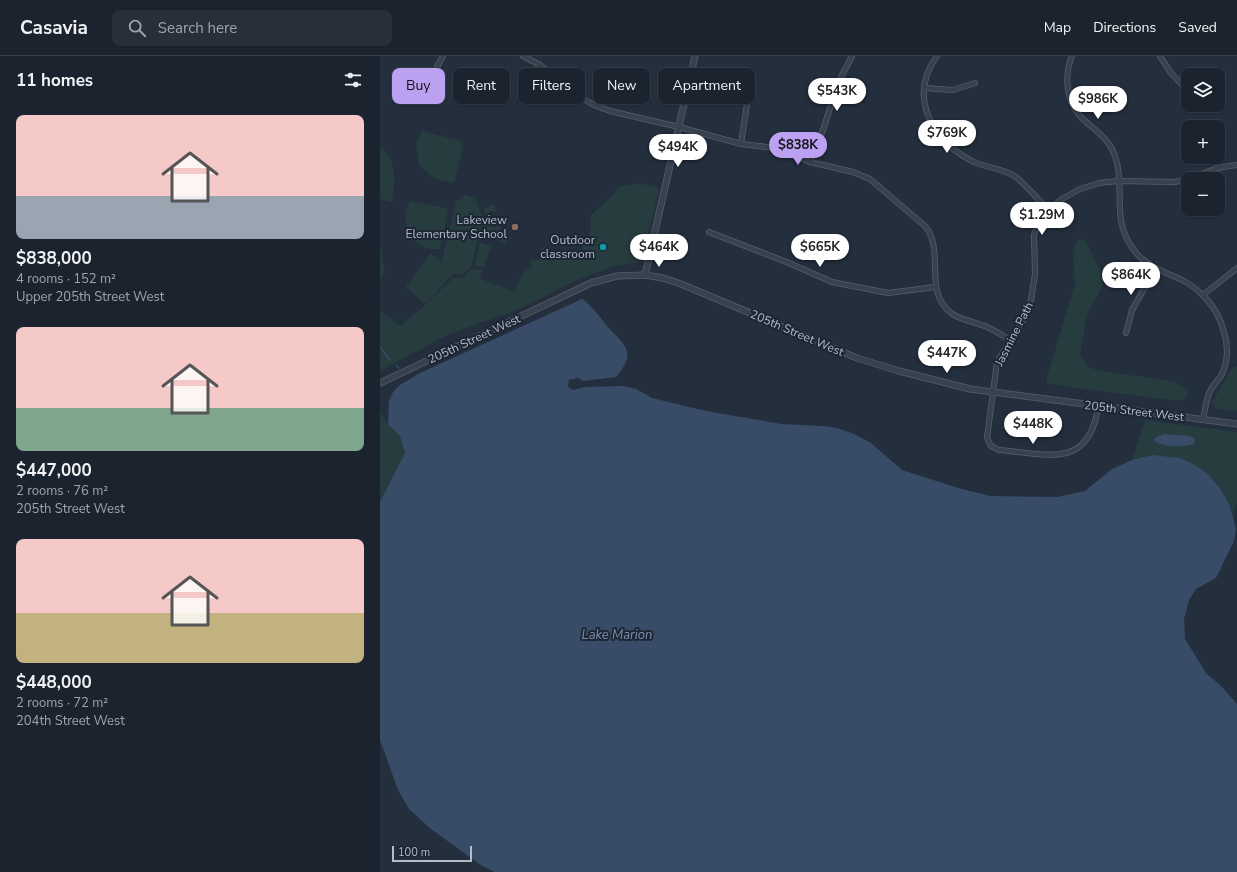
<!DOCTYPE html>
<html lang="en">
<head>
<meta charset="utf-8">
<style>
  :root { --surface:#1b232e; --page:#282f3a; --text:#f1f3f6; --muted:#a0a4aa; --line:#39404a; --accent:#bca0f2 }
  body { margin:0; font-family:"Nunito Sans",sans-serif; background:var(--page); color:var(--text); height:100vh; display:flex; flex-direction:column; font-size:15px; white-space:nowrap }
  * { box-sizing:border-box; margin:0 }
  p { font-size:13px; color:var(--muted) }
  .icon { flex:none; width:22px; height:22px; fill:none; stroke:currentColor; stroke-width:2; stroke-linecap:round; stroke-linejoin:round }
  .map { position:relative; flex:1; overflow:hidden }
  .sheet { display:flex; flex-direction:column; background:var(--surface); width:380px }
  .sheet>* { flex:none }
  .top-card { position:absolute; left:12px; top:12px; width:380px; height:36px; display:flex; gap:8px }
  .controls { position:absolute; left:801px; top:12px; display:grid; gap:8px }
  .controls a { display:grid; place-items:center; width:44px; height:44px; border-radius:8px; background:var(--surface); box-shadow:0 1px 3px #0004,0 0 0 1px var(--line); font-size:20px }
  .scale { position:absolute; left:12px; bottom:10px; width:80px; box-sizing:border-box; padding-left:4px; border:2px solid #b4bcc9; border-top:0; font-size:11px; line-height:14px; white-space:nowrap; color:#b4bcc9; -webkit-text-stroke:3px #1d2633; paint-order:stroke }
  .price { position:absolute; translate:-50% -34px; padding:0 9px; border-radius:14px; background:#fff; color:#222; font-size:13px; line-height:26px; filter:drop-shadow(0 1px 2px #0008) }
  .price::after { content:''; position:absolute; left:50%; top:24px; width:12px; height:9px; margin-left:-6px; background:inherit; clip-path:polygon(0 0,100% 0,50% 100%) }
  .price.selected { background:var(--accent); color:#111 }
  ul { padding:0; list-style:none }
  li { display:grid; align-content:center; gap:8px; height:212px; padding:0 16px }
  li span { display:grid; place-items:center; height:124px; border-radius:8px; color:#555 }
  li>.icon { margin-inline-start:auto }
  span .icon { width:72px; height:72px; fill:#fffc; stroke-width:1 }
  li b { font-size:17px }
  h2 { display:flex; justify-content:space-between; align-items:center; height:48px; padding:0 16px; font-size:17px }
  .chip { padding:0 14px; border-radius:8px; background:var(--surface); box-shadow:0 1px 3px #0004,0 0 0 1px var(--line); font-size:14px; line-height:36px }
  .chip.selected { background:var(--accent); color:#111 }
  header { display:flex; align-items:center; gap:24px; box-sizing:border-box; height:56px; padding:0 20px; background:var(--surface); border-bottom:1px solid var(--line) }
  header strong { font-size:19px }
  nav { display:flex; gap:22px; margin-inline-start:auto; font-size:14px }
  .search { width:280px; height:36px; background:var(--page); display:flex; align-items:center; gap:10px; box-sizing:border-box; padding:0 14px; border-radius:8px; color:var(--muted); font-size:15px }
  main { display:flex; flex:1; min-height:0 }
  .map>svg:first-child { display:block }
  .green { fill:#263c3f }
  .water { fill:#394c67 }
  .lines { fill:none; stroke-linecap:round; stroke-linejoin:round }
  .stream { stroke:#394c67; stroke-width:1.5 }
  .minor-casing { stroke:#565f6c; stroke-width:6 }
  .tertiary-casing { stroke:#565f6c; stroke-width:7 }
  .minor { stroke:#38414e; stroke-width:4.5 }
  .tertiary { stroke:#38414e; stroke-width:5.5 }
  .education-dot { fill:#8d6e63; stroke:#1d2633; stroke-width:1.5 }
  .culture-dot { fill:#0f9aa8; stroke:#1d2633; stroke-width:1.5 }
  .labels { text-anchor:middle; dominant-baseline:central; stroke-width:4; stroke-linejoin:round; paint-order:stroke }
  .poi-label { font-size:12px; fill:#b4bcc9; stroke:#1d2633; text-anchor:end }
  .street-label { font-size:12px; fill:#b4bcc9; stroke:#1d2633 }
  .water-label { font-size:13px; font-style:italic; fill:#7c92b1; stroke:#1d2633 }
</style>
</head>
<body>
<header>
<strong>Casavia</strong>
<div class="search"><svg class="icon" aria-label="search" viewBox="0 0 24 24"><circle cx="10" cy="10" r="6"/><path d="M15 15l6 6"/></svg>Search here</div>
<nav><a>Map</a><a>Directions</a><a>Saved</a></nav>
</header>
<main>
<section class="sheet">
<h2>11 homes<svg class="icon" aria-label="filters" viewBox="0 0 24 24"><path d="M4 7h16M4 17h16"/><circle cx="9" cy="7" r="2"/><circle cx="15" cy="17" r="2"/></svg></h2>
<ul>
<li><span style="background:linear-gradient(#f6c9c9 65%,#9aa5b1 0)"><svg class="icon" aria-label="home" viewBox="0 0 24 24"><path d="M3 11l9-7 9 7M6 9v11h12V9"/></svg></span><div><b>$838,000</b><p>4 rooms · 152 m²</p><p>Upper 205th Street West</p></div></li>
<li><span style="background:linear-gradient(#f6c9c9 65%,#7fa58c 0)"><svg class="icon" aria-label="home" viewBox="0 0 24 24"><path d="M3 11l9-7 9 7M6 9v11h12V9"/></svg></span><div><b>$447,000</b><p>2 rooms · 76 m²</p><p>205th Street West</p></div></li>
<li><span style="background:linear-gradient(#f6c9c9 60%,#c2b280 0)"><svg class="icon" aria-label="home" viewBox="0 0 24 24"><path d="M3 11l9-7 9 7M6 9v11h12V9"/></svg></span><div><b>$448,000</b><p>2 rooms · 72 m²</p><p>204th Street West</p></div></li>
</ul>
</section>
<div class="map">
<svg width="857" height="816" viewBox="0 0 857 816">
  <rect width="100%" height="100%" fill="#242f3e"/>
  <g class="green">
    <path d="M 42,75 L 80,85 L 83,90 L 74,127 L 55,123 L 39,109 L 36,88 Z"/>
    <path d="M 0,91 C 18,105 15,126 12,146 L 0,143 Z"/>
    <path d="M 258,127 L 276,131 L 279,135 L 261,206 L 234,210 L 199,223 L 137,254 L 67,279 L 0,315 L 0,254 L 20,270 L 43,251 L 73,222 L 86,222 L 84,219 L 92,213 L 103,214 L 100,223 L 134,235 C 138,227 142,214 152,212 L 151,203 L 158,205 L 162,192 L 198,205 L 205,184 L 206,191 C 209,183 212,168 210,160 L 233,139 L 238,131 Z"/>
    <path d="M 85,139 L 95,142 L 103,162 L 92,208 L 89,213 L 83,218 L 73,218 L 45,248 L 26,231 L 51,197 L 63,208 L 63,201 L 76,146 Z"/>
    <path d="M 30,145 L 66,152 L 68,157 L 60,193 C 56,193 51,193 47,192 C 28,187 20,161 30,145 Z"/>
    <path d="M 113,148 L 117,155 L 114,157 L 112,155 L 106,158 L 112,172 L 119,169 L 126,185 L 125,188 C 120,183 109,183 103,178 L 106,160 L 104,153 Z"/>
    <path d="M 698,183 L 705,184 L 721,216 L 723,229 L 707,259 L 700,298 L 708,311 L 720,315 L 794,325 L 808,334 L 806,343 L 798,345 L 668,328 L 666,324 L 695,228 L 693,197 Z"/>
    <path d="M 100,187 L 111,190 L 104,212 L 95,209 Z"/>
    <path d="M 0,188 L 5,214 L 0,228 Z"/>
    <path d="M 857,310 L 857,355 L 836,353 L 832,346 L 852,312 Z"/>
    <path d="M 0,354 L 8,369 L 20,380 L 25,397 L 0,446 Z"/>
    <path d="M 765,364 L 857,376 L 857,446 L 853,461 L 850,450 L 772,399 L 752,404 Z"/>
  </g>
  <g class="water">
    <path d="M 202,243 C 211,249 219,259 225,268 C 243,288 259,294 236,321 L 203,325 L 198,322 L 189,324 L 188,331 L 193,334 L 205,331 L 243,330 L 256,333 L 272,342 L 326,355 L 401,368 L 442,370 L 457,372 L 474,378 L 491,387 L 522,414 L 578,432 L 610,440 L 678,441 L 705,435 L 732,413 L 752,404 L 772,399 L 800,402 L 815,409 L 828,418 L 841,434 L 850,450 L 856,473 L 854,485 L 836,522 L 816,533 L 809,544 L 804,563 L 805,583 L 826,617 L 841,630 L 857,648 L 857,816 L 115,816 L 102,810 L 51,773 L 29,753 L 18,734 L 0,684 L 0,446 L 25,397 L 20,380 L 8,369 L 9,345 L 13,336 L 20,329 L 40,317 Z"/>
    <path d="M 784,378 L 810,380 L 815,383 L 814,388 C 802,391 785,392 774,385 L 776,381 Z"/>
  </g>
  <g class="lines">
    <g class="stream">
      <path d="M 0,291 L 10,304"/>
      <path d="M 16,309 L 19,312"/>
    </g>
    <defs>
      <g id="minor">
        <path d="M 143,0 L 160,9 L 193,37 L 214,49 L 230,55 L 299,71 L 361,88 L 396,92 L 430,106 L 473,116 L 490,123 L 546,171 C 565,197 543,235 571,257 C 582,265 597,266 609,272 C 616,275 623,280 630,284"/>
        <path d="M 557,0 C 528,40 551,83 590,104 C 604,112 623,112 636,121 C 647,130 658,143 668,154"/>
        <path d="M 692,0 C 684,19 686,44 700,60 C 714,75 729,80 736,103 C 746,137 729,165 757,198 C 770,212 788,217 804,225 C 822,235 838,253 843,273 C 848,288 849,306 841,320 C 837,325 833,329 830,335 C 826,344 825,354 823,364"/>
        <path d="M 780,0 L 791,17 L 807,34"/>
        <path d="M 57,11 L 63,0"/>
        <path d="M 545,32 L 573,34 L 595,27"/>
        <path d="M 144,35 L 160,9"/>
        <path d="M 361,88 L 371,21"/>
        <path d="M 430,106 L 443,74 L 458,27 L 472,0"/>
        <path d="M 808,123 L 837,112 L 857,109"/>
        <path d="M 329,176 L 409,207 L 452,226 L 508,237 L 555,231"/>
        <path d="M 823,239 L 857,212"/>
        <path d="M 746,277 L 752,254 L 776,212"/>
        <path d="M 718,351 C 709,414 667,398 619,394 L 611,390 L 607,382 L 617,306 L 644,263 L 651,244 L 655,218 L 654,179 L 659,165 L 668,154 L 682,143 L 700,133 L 719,127 L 738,125 L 795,126 L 808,123"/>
      </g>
      <g id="tertiary">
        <path d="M 265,219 L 315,0"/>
        <path d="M 0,327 L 211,227 L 237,220 L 265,219 L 283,222 L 301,228 L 477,302 L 519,315 L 590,333 L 857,368"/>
      </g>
    </defs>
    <use href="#minor" class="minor-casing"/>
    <use href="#tertiary" class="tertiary-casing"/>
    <use href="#minor" class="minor"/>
    <use href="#tertiary" class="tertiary"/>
  </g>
  <circle class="education-dot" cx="135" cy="171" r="4"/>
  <circle class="culture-dot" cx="223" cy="191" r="4"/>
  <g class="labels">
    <g class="poi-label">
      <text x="127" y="164">Lakeview<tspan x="127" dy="14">Elementary School</tspan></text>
      <text x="215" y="184">Outdoor<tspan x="215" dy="14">classroom</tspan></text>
    </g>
    <g class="street-label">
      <text transform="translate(417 277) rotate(23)">205th Street West</text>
      <text transform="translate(634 278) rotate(-63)">Jasmine Path</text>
      <text transform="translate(94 283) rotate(-25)">205th Street West</text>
      <text transform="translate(754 355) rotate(7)">205th Street West</text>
    </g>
    <g class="water-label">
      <text x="237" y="579">Lake Marion</text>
    </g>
  </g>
</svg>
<div class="controls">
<a><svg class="icon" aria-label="layers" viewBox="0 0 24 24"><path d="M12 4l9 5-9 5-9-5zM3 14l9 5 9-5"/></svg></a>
<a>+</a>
<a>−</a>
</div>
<div class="scale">100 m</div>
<b class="price" style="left:457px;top:56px">$543K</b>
<b class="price" style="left:718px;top:64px">$986K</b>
<b class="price" style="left:567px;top:98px">$769K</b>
<b class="price selected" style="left:418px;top:110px">$838K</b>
<b class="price" style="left:298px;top:112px">$494K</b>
<b class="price" style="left:662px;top:180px">$1.29M</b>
<b class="price" style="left:279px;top:212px">$464K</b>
<b class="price" style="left:440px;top:212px">$665K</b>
<b class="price" style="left:751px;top:240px">$864K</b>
<b class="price" style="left:567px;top:318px">$447K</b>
<b class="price" style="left:653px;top:389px">$448K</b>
<div class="top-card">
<a class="chip selected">Buy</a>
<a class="chip">Rent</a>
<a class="chip">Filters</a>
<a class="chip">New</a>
<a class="chip">Apartment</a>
</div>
</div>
</main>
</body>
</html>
